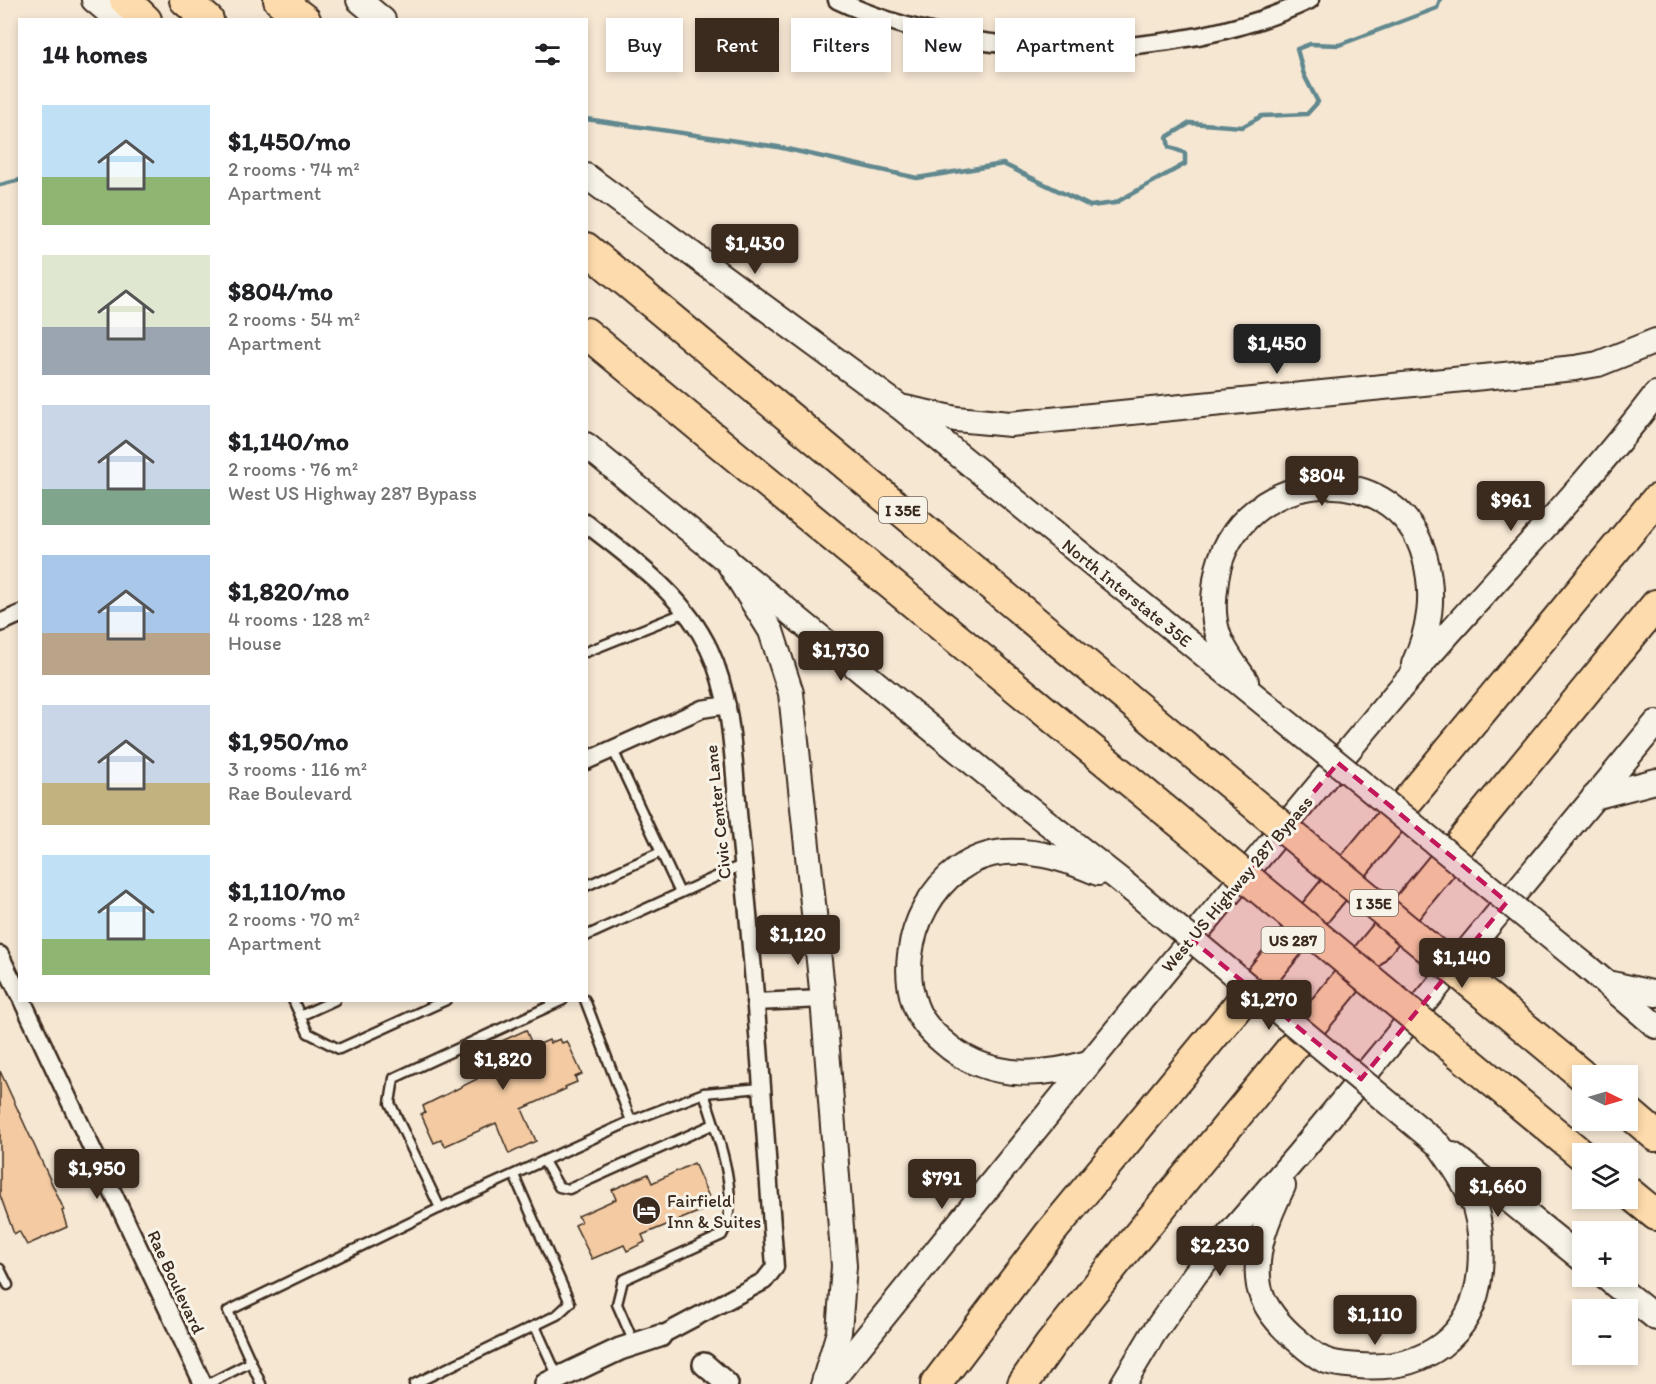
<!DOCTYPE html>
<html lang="en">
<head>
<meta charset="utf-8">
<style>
  :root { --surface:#fff; --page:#f6f6f6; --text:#202124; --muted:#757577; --accent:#3b2a1e }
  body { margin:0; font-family:Itim,sans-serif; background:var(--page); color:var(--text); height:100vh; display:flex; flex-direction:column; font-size:22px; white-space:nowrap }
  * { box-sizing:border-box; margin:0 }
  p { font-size:20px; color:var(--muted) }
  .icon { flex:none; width:33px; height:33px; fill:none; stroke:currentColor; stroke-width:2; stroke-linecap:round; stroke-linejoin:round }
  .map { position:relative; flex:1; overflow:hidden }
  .side { position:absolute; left:18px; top:18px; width:570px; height:984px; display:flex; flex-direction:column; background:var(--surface); border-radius:0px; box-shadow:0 3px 9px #0003 }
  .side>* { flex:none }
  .banner { position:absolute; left:606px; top:18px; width:570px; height:54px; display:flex; gap:12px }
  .needle { width:39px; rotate:95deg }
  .controls { position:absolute; left:1572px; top:1065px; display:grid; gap:12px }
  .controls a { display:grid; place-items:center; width:66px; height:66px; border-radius:0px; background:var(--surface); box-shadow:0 3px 9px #0003; font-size:30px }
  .price { position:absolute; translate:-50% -51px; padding:0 14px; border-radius:6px; background:var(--accent); color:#fff; font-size:20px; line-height:39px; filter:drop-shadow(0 2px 3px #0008) }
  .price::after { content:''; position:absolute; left:50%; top:36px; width:18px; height:14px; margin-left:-9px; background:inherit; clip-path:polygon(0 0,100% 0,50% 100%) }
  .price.current { background:#222; color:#fff }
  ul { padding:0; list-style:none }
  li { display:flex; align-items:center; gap:18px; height:150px; padding:0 24px }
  li span { display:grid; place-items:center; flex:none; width:168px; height:120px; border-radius:0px; color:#555 }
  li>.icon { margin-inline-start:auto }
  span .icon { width:72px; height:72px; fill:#fffc; stroke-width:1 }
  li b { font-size:26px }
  h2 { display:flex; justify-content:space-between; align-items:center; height:72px; padding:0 24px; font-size:26px }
  .tag { padding:0 21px; border-radius:0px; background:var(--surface); box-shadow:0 3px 9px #0003; font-size:21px; line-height:54px }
  .tag.current { background:var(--accent); color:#fff }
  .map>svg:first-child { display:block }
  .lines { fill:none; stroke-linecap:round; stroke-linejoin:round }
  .stream { stroke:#61888e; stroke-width:4.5 }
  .building { fill:#f3caa2; stroke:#3b2a1e; stroke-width:1.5 }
  .service-casing { stroke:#3b2a1e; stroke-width:13 }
  .minor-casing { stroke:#3b2a1e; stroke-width:21 }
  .tertiary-casing { stroke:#3b2a1e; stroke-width:26 }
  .secondary-casing { stroke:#3b2a1e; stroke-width:28 }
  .motorway-casing { stroke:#3b2a1e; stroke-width:34 }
  .service { stroke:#f7f3e8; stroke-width:8 }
  .minor { stroke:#f7f3e8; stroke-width:16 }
  .tertiary { stroke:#f7f3e8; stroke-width:21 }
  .secondary { stroke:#f7f3e8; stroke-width:24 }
  .motorway { stroke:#fedbac; stroke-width:30 }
  .secondary-bridge-casing { stroke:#3b2a1e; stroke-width:28; stroke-linecap:butt }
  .motorway-bridge-casing { stroke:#3b2a1e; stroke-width:34; stroke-linecap:butt }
  .secondary-bridge { stroke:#f7f3e8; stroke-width:24 }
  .motorway-bridge { stroke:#fedbac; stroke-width:30 }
  .marked { fill:#c2185b; fill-opacity:0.2; stroke:#c2185b; stroke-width:4.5; stroke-dasharray:12 8; stroke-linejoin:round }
  .labels { text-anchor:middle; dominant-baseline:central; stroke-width:6; stroke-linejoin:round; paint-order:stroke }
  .shield { fill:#f7f3e8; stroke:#73665b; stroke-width:1.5 }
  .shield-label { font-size:16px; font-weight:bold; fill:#3b2a1e }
  .street-label { font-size:18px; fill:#3b2a1e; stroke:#f7f3e8 }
  .poi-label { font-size:18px; fill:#3b2a1e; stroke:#f7f3e8; text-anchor:start }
</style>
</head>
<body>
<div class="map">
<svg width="1656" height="1384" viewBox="0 0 1656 1384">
  <rect width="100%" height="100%" fill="#f6e7d3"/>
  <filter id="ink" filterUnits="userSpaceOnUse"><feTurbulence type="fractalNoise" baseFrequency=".0167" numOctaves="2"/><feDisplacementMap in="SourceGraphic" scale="12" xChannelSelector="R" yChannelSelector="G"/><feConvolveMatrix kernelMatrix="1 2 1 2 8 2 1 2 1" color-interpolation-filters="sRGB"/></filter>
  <g filter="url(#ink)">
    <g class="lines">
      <g class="stream">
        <path d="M 586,119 L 778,147 L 917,178 L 1003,164 L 1090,206 L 1115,203 L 1185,164 L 1185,153 L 1169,147 L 1167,137 L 1190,123 L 1242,127 L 1262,116 L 1307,114 L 1318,102 L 1304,75 L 1297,49 L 1310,44 L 1339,45 L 1437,8 L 1440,0"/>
        <path d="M 0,185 L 20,180"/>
      </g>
    </g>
    <g class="building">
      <path d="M 526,1030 L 533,1047 L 549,1040 L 550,1043 L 560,1039 L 562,1043 L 567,1041 L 582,1074 L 575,1077 L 577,1082 L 565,1087 L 566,1089 L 522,1109 L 536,1141 L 509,1154 L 496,1123 L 445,1146 L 441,1140 L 434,1143 L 421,1114 L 425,1112 L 423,1106 L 477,1079 L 467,1057 Z"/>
      <path d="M 0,1071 L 64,1210 L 62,1211 L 67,1227 L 27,1245 L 19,1231 L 14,1234 L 0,1195 Z"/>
      <path d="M 694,1163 L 713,1206 L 642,1235 L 645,1242 L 627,1251 L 624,1245 L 592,1259 L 575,1225 L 581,1222 L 578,1216 L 616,1199 L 612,1190 L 648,1174 L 652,1183 Z"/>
    </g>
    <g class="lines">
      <defs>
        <g id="service">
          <path d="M 586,652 L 686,612"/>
          <path d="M 613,750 L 680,893"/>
          <path d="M 586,886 L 661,852"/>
          <path d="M 586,936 L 744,864"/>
          <path d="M 293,1000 L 308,1033 L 339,1049 L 446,1000"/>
          <path d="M 563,1000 L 394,1078 L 390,1103 L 440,1208 L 631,1121"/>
          <path d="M 585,1000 L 631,1121 L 704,1093 C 716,1131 743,1199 722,1235 L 623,1280 L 617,1304 L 634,1343"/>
          <path d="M 300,1016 L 335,1000"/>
          <path d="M 704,1093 L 761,1088"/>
          <path d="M 544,1161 L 559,1187 L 569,1189 L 714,1124"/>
          <path d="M 0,1269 L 8,1285"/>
          <path d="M 535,1326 L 558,1377"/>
          <path d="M 208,1384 L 251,1362"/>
          <path d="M 261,1384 L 228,1311 L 440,1208"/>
          <path d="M 414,1384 L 557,1315 L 570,1303 L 514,1175"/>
        </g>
        <g id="minor">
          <path d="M 837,0 C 972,64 1176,64 1310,0"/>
          <path d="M 586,523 C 632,560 683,594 709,649 C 734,702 733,765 739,823 C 755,971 764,1119 775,1267 L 764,1281 L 660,1336"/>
          <path d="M 0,623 L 20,614"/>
          <path d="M 586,761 L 702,709 L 727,705"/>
          <path d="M 0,955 L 20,996"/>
          <path d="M 22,1000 L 203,1384"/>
          <path d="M 755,1002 L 823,999"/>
        </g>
        <g id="tertiary">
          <path d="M 704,1364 L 727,1384"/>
          <path d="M 546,1384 L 620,1349 L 660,1336"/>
        </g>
        <g id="secondary">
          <path d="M 94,0 L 118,20"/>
          <path d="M 359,0 L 383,20"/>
          <path d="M 586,176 L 900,407 L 1271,709"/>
          <path d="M 905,408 L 956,419 L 1010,424 L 1575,368 L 1598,364 L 1656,341"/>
          <path d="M 586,445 L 1011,794 L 1125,884"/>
          <path d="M 725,557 L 771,631 L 791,693 L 823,999 L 844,1266 L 839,1332 L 824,1382"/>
          <path d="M 1246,681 C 1236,666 1223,651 1218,634 C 1213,619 1213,604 1215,589 C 1224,468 1396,448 1425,558 C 1435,596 1430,629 1414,664"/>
          <path d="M 1594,797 L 1656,781"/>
          <path d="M 1586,966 L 1656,1026"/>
          <path d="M 1612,984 L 1656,994"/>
          <path d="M 1088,1063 C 1036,1078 984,1079 942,1041 C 930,1031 920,1020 915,1005 C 893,943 935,857 1005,852 C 1038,850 1068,860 1098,873"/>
          <path d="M 1453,1155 L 1582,1259"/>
          <path d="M 1283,1186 C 1268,1217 1253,1251 1259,1286 C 1263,1306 1277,1322 1291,1335 C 1302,1344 1311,1354 1324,1360 C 1335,1365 1348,1365 1359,1366 C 1423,1371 1474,1338 1480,1271 C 1482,1247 1481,1218 1470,1195 C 1462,1177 1450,1161 1439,1145"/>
          <path d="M 1604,1276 L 1656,1318"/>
          <path d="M 829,1384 C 1015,1153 1202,924 1393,697 C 1479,595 1575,501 1656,394"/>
          <path d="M 1123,1384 L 1153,1334 L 1196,1273 L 1298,1155 L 1656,723"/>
        </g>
        <g id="motorway">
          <path d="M 125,0 L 146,20"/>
          <path d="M 185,0 L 208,20"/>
          <path d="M 279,0 L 305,20"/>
          <path d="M 586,248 L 1218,774"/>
          <path d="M 586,333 L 1177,820"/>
          <path d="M 1530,1032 L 1583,1076"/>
          <path d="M 1491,1080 L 1582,1155"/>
          <path d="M 1628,1112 L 1656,1136"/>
          <path d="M 1628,1192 L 1656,1215"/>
          <path d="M 936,1384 L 1051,1232 L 1656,500"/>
          <path d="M 1023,1384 L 1050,1345 L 1117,1261 L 1656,605"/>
        </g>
      </defs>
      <use href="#service" class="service-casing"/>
      <use href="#minor" class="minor-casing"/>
      <use href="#tertiary" class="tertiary-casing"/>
      <use href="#secondary" class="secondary-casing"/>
      <use href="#motorway" class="motorway-casing"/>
      <use href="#service" class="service"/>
      <use href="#minor" class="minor"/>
      <use href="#tertiary" class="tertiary"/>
      <use href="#secondary" class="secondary"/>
      <use href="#motorway" class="motorway"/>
      <defs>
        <g id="secondary-bridge">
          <path d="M 1271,709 L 1586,966"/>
          <path d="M 1125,884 L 1439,1145"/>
        </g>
        <g id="motorway-bridge">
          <path d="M 1218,774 L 1530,1032"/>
          <path d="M 1177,820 L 1491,1080"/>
        </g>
      </defs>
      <use href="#secondary-bridge" class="secondary-bridge-casing"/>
      <use href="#motorway-bridge" class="motorway-bridge-casing"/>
      <use href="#secondary-bridge" class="secondary-bridge"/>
      <use href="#motorway-bridge" class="motorway-bridge"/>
    </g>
  </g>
  <path class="marked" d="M 1338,763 L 1507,902 L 1361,1079 L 1191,939 Z"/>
  <defs>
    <symbol id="hotel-disc" viewBox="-11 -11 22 22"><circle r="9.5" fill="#3b2a1e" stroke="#f7f3e8"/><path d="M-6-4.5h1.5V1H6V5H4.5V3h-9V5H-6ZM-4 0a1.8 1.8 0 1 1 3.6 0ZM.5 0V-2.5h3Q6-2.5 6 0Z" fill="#fff"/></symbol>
  </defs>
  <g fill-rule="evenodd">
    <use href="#hotel-disc" x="630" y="1194" width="33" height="33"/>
  </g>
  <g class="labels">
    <g class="shield">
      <rect x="879" y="497" width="48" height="26" rx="4.5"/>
      <rect x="1350" y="890" width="48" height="26" rx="4.5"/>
      <rect x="1261.5" y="927" width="63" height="26" rx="4.5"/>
    </g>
    <g class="shield-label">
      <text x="903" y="510">I 35E</text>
      <text x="1374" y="903">I 35E</text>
      <text x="1293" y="940">US 287</text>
    </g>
    <g class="street-label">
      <text transform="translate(1127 593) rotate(39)">North Interstate 35E</text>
      <text transform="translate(718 812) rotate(-96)">Civic Center Lane</text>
      <text transform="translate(1237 884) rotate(-50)">West US Highway 287 Bypass</text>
      <text transform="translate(176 1282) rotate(65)">Rae Boulevard</text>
    </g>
    <g class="poi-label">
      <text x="667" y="1201">Fairfield<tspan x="667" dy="21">Inn &amp; Suites</tspan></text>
    </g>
  </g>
</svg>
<div class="controls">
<a><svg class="needle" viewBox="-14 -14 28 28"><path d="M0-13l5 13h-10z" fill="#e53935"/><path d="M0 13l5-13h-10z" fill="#757577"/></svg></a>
<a><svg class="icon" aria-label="layers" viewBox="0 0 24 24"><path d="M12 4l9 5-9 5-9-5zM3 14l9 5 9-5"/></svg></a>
<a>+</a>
<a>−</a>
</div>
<b class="price" style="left:755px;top:275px">$1,430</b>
<b class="price current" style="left:1277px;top:375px">$1,450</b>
<b class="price" style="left:1322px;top:507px">$804</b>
<b class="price" style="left:1511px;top:532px">$961</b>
<b class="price" style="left:841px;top:682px">$1,730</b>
<b class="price" style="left:798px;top:966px">$1,120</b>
<b class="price" style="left:1462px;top:989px">$1,140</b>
<b class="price" style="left:1269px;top:1031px">$1,270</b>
<b class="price" style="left:503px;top:1091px">$1,820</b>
<b class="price" style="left:97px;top:1200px">$1,950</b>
<b class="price" style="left:942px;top:1210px">$791</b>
<b class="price" style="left:1498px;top:1218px">$1,660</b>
<b class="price" style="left:1220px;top:1277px">$2,230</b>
<b class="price" style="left:1375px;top:1346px">$1,110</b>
<div class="banner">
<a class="tag">Buy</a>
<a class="tag current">Rent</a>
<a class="tag">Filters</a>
<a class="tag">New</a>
<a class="tag">Apartment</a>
</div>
<section class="side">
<h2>14 homes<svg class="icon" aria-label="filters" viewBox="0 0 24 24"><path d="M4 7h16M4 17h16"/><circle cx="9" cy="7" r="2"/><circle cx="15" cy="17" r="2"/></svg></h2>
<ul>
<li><span style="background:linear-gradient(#bfe0f5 60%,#8fb573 0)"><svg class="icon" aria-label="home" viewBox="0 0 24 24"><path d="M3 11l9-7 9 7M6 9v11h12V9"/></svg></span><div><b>$1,450/mo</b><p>2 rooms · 74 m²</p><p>Apartment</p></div></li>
<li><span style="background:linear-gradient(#dfe7d0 60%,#9aa5b1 0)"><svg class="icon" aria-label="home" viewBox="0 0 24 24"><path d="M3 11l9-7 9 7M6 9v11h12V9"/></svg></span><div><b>$804/mo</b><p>2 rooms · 54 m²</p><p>Apartment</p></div></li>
<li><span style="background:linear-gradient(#c9d6e8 70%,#7fa58c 0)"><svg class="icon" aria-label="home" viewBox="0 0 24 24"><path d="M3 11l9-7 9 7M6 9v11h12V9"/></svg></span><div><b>$1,140/mo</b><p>2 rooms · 76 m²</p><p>West US Highway 287 Bypass</p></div></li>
<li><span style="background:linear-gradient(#a9c7e8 65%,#b9a48a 0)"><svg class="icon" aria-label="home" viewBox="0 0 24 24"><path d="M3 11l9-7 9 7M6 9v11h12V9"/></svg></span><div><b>$1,820/mo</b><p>4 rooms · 128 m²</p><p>House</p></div></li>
<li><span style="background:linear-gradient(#c9d6e8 65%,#c2b280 0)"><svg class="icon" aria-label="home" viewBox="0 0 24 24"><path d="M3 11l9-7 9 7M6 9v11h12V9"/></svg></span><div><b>$1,950/mo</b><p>3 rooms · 116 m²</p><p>Rae Boulevard</p></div></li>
<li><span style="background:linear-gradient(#bfe0f5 70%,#8fb573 0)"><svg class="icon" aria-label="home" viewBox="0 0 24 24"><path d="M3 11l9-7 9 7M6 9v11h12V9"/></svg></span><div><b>$1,110/mo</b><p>2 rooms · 70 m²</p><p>Apartment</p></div></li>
</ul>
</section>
</div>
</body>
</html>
